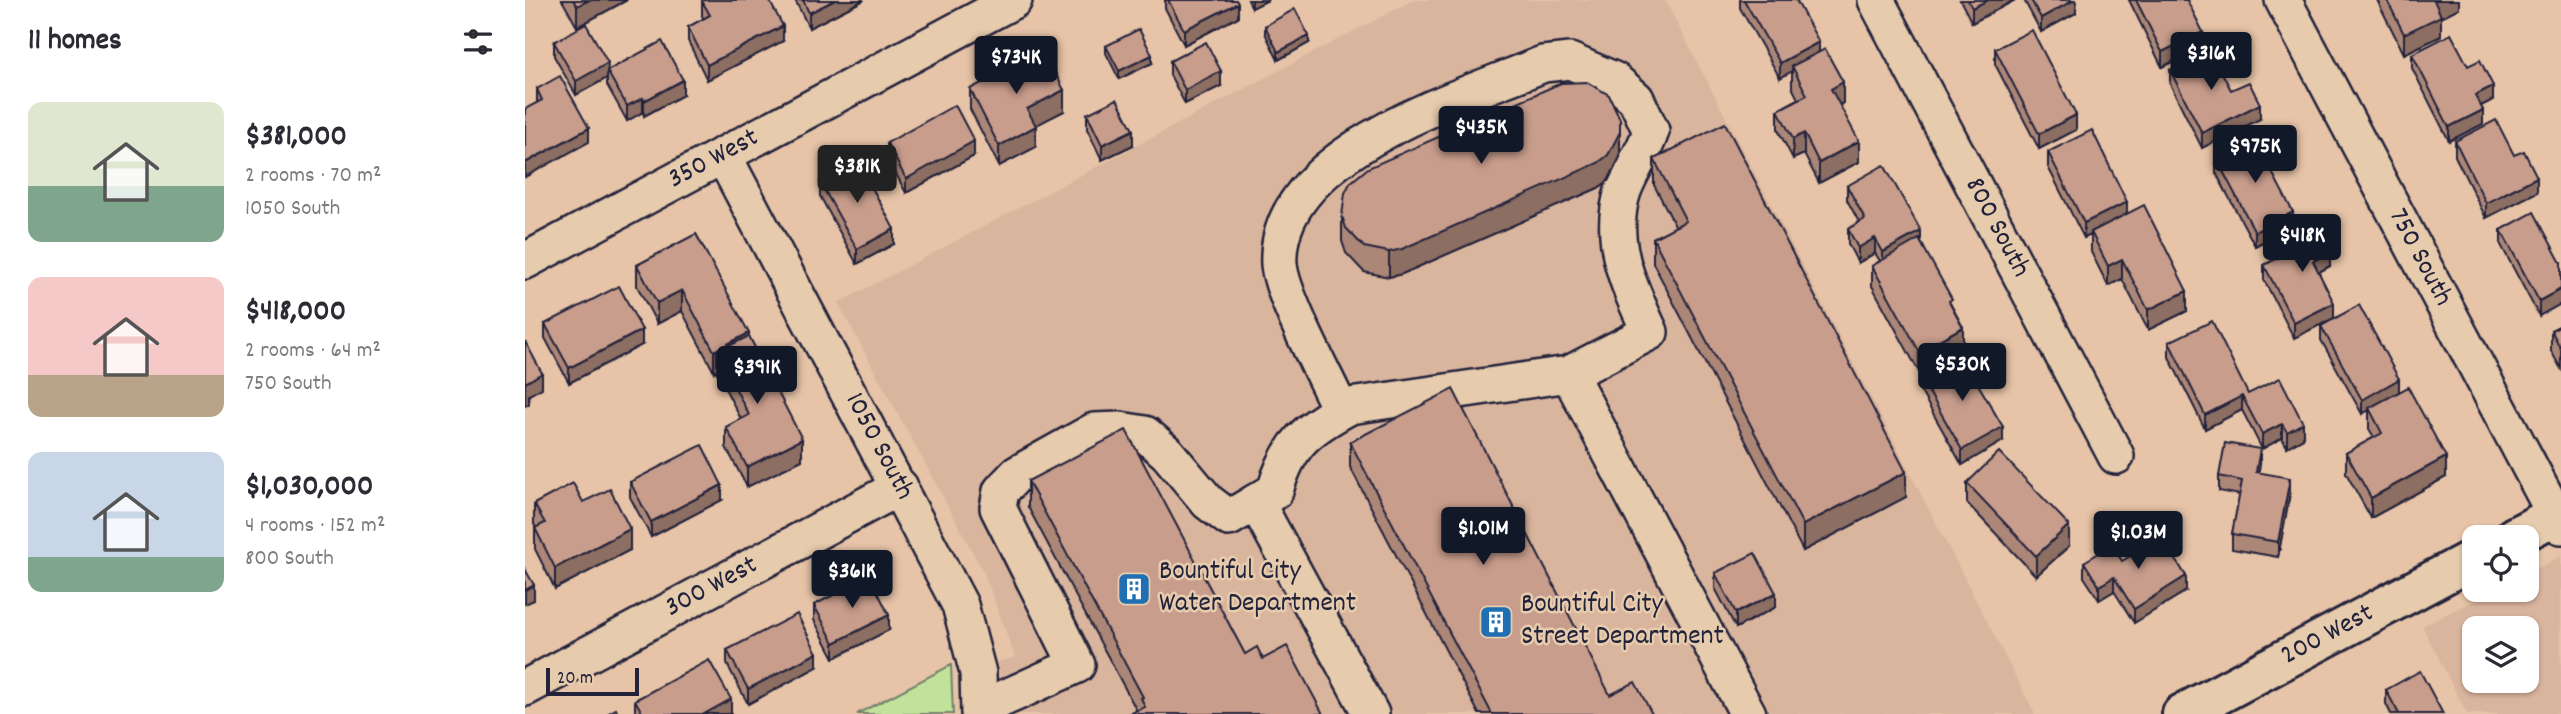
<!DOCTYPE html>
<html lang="en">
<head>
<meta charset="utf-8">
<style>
  :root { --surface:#fff; --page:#f2f2f3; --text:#2b2b33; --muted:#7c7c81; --accent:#111827 }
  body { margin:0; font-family:Dekko,sans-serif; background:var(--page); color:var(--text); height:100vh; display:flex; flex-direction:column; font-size:26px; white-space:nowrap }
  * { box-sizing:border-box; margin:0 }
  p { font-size:23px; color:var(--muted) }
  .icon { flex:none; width:38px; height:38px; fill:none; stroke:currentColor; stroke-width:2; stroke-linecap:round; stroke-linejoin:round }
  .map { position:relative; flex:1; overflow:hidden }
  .panel { display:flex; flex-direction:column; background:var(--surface); width:525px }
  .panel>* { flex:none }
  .tools { position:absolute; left:1937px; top:525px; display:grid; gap:14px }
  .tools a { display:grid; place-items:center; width:77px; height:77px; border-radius:14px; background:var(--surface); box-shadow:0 2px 5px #0004; font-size:35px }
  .scale { position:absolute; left:21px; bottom:18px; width:93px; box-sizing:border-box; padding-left:7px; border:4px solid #22223b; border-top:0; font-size:19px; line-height:24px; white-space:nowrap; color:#22223b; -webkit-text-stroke:5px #e6cbad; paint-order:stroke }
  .price { position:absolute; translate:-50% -60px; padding:0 16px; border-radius:7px; background:var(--accent); color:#fff; font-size:23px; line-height:46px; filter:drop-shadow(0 2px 4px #0008) }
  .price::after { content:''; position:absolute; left:50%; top:42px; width:21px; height:16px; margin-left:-10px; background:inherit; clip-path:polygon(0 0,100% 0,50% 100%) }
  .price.on { background:#222; color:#fff }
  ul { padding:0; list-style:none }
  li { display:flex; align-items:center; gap:21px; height:175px; padding:0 28px }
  li span { display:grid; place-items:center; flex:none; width:196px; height:140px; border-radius:14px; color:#555 }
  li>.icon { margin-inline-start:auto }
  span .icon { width:84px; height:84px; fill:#fffc; stroke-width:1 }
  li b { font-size:30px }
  h2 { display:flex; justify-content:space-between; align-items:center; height:84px; padding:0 28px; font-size:30px }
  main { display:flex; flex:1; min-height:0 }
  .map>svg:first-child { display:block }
  .built { fill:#dab59e; fill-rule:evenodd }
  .green { fill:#c1e29b; stroke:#72826b; stroke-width:2 }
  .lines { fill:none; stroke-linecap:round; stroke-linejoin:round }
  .minor-casing { stroke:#22223b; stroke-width:40 }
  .major-casing { stroke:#22223b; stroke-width:44 }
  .minor { stroke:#e6cbad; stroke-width:35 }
  .major { stroke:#e6cbad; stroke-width:38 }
  .wall { fill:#ac8778; stroke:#22223b; stroke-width:2 }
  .shaded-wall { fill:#8c6e62; stroke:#22223b; stroke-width:2 }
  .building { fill:#c89d8c; stroke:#22223b; stroke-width:2 }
  .labels { text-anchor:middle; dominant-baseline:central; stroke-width:5; stroke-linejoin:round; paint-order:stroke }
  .street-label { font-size:28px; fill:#22223b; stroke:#e6cbad }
  .poi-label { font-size:28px; fill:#22223b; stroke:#e6cbad; text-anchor:start }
</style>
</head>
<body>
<main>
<section class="panel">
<h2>11 homes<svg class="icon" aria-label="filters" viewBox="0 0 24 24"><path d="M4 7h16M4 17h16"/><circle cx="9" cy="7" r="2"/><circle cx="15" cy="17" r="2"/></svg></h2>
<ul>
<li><span style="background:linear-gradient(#dfe7d0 60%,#7fa58c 0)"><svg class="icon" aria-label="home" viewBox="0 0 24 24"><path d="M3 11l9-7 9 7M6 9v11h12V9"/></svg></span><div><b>$381,000</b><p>2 rooms · 70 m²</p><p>1050 South</p></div></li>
<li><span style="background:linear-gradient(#f6c9c9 70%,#b9a48a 0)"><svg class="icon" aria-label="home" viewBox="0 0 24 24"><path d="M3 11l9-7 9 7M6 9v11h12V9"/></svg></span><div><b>$418,000</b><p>2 rooms · 64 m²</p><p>750 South</p></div></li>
<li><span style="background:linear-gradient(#c9d6e8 75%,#7fa58c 0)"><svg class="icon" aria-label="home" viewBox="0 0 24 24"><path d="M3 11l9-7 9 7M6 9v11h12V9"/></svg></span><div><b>$1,030,000</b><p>4 rooms · 152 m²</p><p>800 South</p></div></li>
</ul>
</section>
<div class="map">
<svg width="2036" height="714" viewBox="0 0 2036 714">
  <rect width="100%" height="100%" fill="#e7c4a8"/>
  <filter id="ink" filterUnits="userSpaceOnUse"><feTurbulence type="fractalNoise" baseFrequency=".0143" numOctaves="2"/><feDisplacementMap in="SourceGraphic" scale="14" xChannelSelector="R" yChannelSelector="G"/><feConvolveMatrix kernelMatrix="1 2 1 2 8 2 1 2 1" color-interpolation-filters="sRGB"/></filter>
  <g filter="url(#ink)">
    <g class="built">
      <path d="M 888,0 L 1140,0 L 1510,714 L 478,714 L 473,662 L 490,657 L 459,573 L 313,303 Z"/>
      <path d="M 2036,556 L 2036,714 L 1942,714 L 1897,626 L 1970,590 L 2002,590 L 2002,574 ZM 1950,628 L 2002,628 L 2002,681 L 1950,681 Z"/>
    </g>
    <path class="green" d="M 426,665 L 428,714 L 332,714 Z"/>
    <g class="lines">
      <defs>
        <g id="minor">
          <path d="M 1351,0 L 1591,456"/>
          <path d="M 1758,0 L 2036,526"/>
          <path d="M 198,155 L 435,605 L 453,673 L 454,714"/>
          <path d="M 0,261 L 489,0"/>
          <path d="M 1044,374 L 1223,714"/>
          <path d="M 816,411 C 801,378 756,295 754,264 C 748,152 937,98 1018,64 L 1045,61 L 1089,80 L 1111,99 L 1126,131 C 1119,153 1105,171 1098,191 C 1082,240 1104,287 1125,332 L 1044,374 L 825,406 C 782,429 764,443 750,491 L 731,502 L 846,714"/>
          <path d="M 0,688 L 375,487"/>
          <path d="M 455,709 L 552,665 L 473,508 L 476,491 L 492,474 L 569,431 L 595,430 L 620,434 L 642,453 L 683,502 L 704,518 L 731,502"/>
        </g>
        <g id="major">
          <path d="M 1989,537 L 2036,512"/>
          <path d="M 1657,714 L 1950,558"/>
        </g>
      </defs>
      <use href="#minor" class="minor-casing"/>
      <use href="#major" class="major-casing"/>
      <use href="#minor" class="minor"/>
      <use href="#major" class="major"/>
    </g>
    <g class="wall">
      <path d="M 37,0 L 102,0 L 52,27 Z"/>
      <path d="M 270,0 L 339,0 L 284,28 Z"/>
      <path d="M 640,0 L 711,0 L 713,17 L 659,45 L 640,8 Z"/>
      <path d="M 723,0 L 743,0 L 727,8 Z"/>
      <path d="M 1215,0 L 1271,0 L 1318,103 L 1315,105 L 1334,162 L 1294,183 L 1279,154 L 1268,159 L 1253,130 L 1253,110 L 1273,99 L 1267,87 L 1267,71 L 1255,78 L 1215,8 Z"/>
      <path d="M 1435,0 L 1490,0 L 1447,23 Z"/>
      <path d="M 1499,0 L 1551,0 L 1551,13 L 1516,32 Z"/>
      <path d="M 1604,0 L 1662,0 L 1678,47 L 1637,67 Z"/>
      <path d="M 1852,0 L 1934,0 L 1934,8 L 1916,17 L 1916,36 L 1879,54 Z"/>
      <path d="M 177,1 L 258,41 L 182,80 L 163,41 L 163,27 L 179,19 L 177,16 Z"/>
      <path d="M 740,26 L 784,43 L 753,60 L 740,33 Z"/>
      <path d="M 29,42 L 83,71 L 158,95 L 119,116 L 118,112 L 102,121 L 82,85 L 82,78 L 51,95 L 29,56 Z"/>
      <path d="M 581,46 L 627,63 L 594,79 L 581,53 Z"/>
      <path d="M 1470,49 L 1551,130 L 1514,149 L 1470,64 Z"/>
      <path d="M 1887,54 L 1943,66 L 1968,100 L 1956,106 L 1958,124 L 1924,141 L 1887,68 Z"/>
      <path d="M 645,61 L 696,86 L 660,104 L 645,75 Z"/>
      <path d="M 1645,70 L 1735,119 L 1677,148 L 1645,84 Z"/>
      <path d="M 12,89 L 64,142 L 12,103 Z"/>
      <path d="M 445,89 L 539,111 L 510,125 L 511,147 L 474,166 L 445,109 Z"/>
      <path d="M 562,114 L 608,145 L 577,160 L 562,129 Z"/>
      <path d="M 1930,141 L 2012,192 L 1961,218 L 1930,156 Z"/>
      <path d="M 362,143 L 449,156 L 381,193 L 362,157 Z"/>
      <path d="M 1523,152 L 1602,213 L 1662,311 L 1623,330 L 1597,279 L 1583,286 L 1566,252 L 1566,235 L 1559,238 L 1523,167 Z"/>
      <path d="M 1095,157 L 1083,181 L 1073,188 L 877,274 L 864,277 L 839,272 L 821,253 L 817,241 L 817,216 Z"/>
      <path d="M 1691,158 L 1768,226 L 1730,246 L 1691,173 Z"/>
      <path d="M 1129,159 L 1381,497 L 1278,551 L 1128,263 L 1128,238 L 1151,227 L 1129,185 Z"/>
      <path d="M 295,182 L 369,244 L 332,264 L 295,196 Z"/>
      <path d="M 1322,186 L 1396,242 L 1427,308 L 1438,348 L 1394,372 L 1347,286 L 1347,266 L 1355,261 L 1350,253 L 1333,263 L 1323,244 L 1323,229 L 1334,222 L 1322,200 Z"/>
      <path d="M 1976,230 L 2036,263 L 2014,316 L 1976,245 Z"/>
      <path d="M 171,234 L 224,336 L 277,460 L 222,487 L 201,447 L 201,427 L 216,419 L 192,373 L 192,370 L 189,372 L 157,311 L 132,324 L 112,286 L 112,265 Z"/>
      <path d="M 1764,235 L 1805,266 L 1794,272 L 1809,318 L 1769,338 L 1739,280 L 1739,265 L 1765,252 L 1764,249 Z"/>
      <path d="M 20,324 L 117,345 L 44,383 L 20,338 Z"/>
      <path d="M 2036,325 L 2036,369 L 2026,351 L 2026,330 Z"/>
      <path d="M 1796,326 L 1874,392 L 1921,477 L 1846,518 L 1821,473 L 1821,453 L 1849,437 L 1844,429 L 1844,410 L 1837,414 L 1796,340 Z"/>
      <path d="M 1644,342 L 1723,394 L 1778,438 L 1762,447 L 1757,438 L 1737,449 L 1717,410 L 1680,429 L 1644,357 Z"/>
      <path d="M 1396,378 L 1478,441 L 1437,465 L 1396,392 Z"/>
      <path d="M 825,442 L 1085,695 L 1127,714 L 954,714 L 825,467 Z"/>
      <path d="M 1735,464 L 1733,473 L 1765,493 L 1753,557 L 1707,549 L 1707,534 L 1715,495 L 1694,491 L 1694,476 Z"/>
      <path d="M 503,481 L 720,654 L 738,659 L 612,711 L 503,507 Z"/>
      <path d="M 105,482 L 197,500 L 126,537 L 105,497 Z"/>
      <path d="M 1442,483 L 1544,546 L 1511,576 L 1442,503 Z"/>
      <path d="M 58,502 L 105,550 L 30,589 L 10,549 L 10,528 L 11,528 L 9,524 L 9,504 Z"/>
      <path d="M 1597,561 L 1661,591 L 1609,623 L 1589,591 L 1574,600 L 1559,577 L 1559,562 Z"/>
      <path d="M 1190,573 L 1251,607 L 1211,628 L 1190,588 Z"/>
      <path d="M 289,605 L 364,630 L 309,658 L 289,620 Z"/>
      <path d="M 202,650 L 292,667 L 223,704 L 202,664 Z"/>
      <path d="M 1861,690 L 1918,714 L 1866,714 L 1861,704 Z"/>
      <path d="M 110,700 L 206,714 L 110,714 Z"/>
    </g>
    <g class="shaded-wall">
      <path d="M 64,0 L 102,0 L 52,27 L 52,6 Z"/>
      <path d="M 310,0 L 339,0 L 284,28 L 284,13 Z"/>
      <path d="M 727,0 L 743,0 L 727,8 Z"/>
      <path d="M 1463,0 L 1490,0 L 1447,23 L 1447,8 Z"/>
      <path d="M 1549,0 L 1551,0 L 1551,13 L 1516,32 L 1516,18 Z"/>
      <path d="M 1908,0 L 1934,0 L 1934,8 L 1916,17 L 1916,36 L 1879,54 L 1879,34 Z"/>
      <path d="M 713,3 L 713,17 L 659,45 L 659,30 Z"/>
      <path d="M 258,26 L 258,41 L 182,80 L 182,65 Z"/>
      <path d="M 1678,32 L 1678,47 L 1637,67 L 1637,52 Z"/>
      <path d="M 784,36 L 784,43 L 753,60 L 753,52 Z"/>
      <path d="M 1294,42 L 1294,56 L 1267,66 L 1267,71 L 1255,78 L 1255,63 Z"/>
      <path d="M 627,55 L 627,63 L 594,79 L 594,71 Z"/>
      <path d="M 83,63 L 82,78 L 51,95 L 51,81 Z"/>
      <path d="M 696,71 L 696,86 L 660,104 L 660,90 Z"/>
      <path d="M 158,80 L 158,95 L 119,116 L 119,101 Z"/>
      <path d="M 1318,82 L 1318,103 L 1306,109 L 1306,89 Z"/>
      <path d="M 1968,86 L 1968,100 L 1950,109 L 1950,95 Z"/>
      <path d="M 539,90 L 539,111 L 502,130 L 502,109 Z"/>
      <path d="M 118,98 L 118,112 L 102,121 L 102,106 Z"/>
      <path d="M 1735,104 L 1735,119 L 1677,148 L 1677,133 Z"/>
      <path d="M 1958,110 L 1958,124 L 1924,141 L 1924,127 Z"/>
      <path d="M 1551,115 L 1551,130 L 1514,149 L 1514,134 Z"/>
      <path d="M 511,126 L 511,147 L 474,166 L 474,146 Z"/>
      <path d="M 64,128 L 64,142 L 0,177 L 0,163 Z"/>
      <path d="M 608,130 L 608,145 L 577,160 L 577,145 Z"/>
      <path d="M 1095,132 L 1095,157 L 1083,181 L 1073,188 L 877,274 L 864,277 L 864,252 Z"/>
      <path d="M 1279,133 L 1279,154 L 1268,159 L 1268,139 Z"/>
      <path d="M 449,141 L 449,156 L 381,193 L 381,179 Z"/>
      <path d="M 1334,141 L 1334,162 L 1294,183 L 1294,163 Z"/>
      <path d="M 2012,177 L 2012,192 L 1961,218 L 1961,203 Z"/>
      <path d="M 1602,202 L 1602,217 L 1566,232 L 1566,235 L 1559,238 L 1559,223 Z"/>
      <path d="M 1768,212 L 1768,226 L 1730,246 L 1730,232 Z"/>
      <path d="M 369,229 L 369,244 L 332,264 L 332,249 Z"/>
      <path d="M 1396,231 L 1396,245 L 1358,267 L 1358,252 Z"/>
      <path d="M 1350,238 L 1350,253 L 1333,263 L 1333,248 Z"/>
      <path d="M 1805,252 L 1805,266 L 1788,275 L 1788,261 Z"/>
      <path d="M 1597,259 L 1597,279 L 1583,286 L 1583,266 Z"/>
      <path d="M 2036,289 L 2036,304 L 2014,316 L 2014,301 Z"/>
      <path d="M 157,290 L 157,311 L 132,324 L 132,303 Z"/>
      <path d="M 1662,291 L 1662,311 L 1623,330 L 1623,310 Z"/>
      <path d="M 1809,303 L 1809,318 L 1769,338 L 1769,323 Z"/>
      <path d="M 1438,327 L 1438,348 L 1394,372 L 1394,351 Z"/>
      <path d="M 117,330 L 117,345 L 44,383 L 44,368 Z"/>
      <path d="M 224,333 L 224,354 L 192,352 L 192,370 L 189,372 L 189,351 Z"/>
      <path d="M 17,373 L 17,388 L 4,395 L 4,404 L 0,406 L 0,383 Z"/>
      <path d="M 1874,379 L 1874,393 L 1837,414 L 1837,400 Z"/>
      <path d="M 1717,396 L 1717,410 L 1680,429 L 1680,415 Z"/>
      <path d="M 1778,423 L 1778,438 L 1762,447 L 1762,432 Z"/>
      <path d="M 1757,424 L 1757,438 L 1737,449 L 1737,434 Z"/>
      <path d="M 1478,427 L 1478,441 L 1437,465 L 1437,450 Z"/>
      <path d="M 277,439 L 277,460 L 222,487 L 222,467 Z"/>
      <path d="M 1735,449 L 1735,464 L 1731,487 L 1731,472 Z"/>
      <path d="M 1921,457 L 1921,477 L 1846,518 L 1846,498 Z"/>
      <path d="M 1381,472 L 1381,497 L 1278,551 L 1278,525 Z"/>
      <path d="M 1765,478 L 1765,493 L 1753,557 L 1753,542 Z"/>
      <path d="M 197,485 L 197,500 L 126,537 L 126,522 Z"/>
      <path d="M 1544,525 L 1544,546 L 1511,576 L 1511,556 Z"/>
      <path d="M 105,529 L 105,550 L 30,589 L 30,568 Z"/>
      <path d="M 1661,576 L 1661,591 L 1609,623 L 1609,609 Z"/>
      <path d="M 1589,577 L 1589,591 L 1574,600 L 1574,586 Z"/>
      <path d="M 9,585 L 9,600 L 0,604 L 0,590 Z"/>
      <path d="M 1251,593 L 1251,607 L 1211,628 L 1211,613 Z"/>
      <path d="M 364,615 L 364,630 L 309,658 L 309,643 Z"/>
      <path d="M 292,653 L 292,667 L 223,704 L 223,689 Z"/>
      <path d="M 206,699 L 206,714 L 179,714 Z"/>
    </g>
    <g class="building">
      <path d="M 48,0 L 64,0 L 52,6 Z"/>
      <path d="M 180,0 L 244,0 L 258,26 L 182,65 L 163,27 L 185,15 L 177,1 Z"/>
      <path d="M 278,0 L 310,0 L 284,13 Z"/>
      <path d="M 643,0 L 711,0 L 713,3 L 659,30 Z"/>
      <path d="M 1219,0 L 1271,0 L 1294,42 L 1255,63 Z"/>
      <path d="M 1443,0 L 1463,0 L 1447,8 Z"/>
      <path d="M 1506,0 L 1549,0 L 1516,18 Z"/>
      <path d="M 1611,0 L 1662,0 L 1678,32 L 1637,52 Z"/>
      <path d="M 1862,0 L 1909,0 L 1916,16 L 1879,34 Z"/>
      <path d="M 770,9 L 784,36 L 753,52 L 740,26 Z"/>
      <path d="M 61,24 L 83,63 L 51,81 L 29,42 Z"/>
      <path d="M 614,29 L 627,55 L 594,71 L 581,46 Z"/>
      <path d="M 1507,30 L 1551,115 L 1514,134 L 1470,49 Z"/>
      <path d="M 1926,34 L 1943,66 L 1955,60 L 1968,86 L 1950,95 L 1958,110 L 1924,127 L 1887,54 Z"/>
      <path d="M 137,41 L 158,80 L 119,101 L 118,98 L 102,106 L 82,71 Z"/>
      <path d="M 681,42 L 696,71 L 660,90 L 645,61 Z"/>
      <path d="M 1300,49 L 1318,82 L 1306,89 L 1334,141 L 1294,163 L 1279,133 L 1268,139 L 1253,110 L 1282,95 L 1267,66 Z"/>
      <path d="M 1685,50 L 1706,90 L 1724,82 L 1735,104 L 1677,133 L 1645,70 Z"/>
      <path d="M 519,51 L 539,90 L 502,109 L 511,126 L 474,146 L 445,89 Z"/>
      <path d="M 35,76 L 64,128 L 0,163 L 0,109 L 17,100 L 12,89 Z"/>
      <path d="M 1062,82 L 1084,95 L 1095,119 L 1095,132 L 1083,155 L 1073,163 L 877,249 L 864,252 L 839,247 L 821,228 L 817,216 L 820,193 L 825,183 L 843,168 L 1036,83 Z"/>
      <path d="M 592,99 L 608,130 L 577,145 L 562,114 Z"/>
      <path d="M 430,105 L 449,141 L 381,179 L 362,143 Z"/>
      <path d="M 1971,120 L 1989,155 L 1999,151 L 2012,177 L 1961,203 L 1930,141 Z"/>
      <path d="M 1200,123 L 1381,472 L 1278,525 L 1128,238 L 1161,221 L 1129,159 Z"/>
      <path d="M 1567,130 L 1602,202 L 1559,223 L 1523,152 Z"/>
      <path d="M 1729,138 L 1768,212 L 1730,232 L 1691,158 Z"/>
      <path d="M 333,161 L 369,229 L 332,249 L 295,182 Z"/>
      <path d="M 1359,165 L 1396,231 L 1358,252 L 1350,238 L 1333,248 L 1323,229 L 1340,219 L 1322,186 Z"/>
      <path d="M 1619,205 L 1662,291 L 1623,310 L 1597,259 L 1583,266 L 1566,232 Z"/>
      <path d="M 2009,212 L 2036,263 L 2036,289 L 2014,301 L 1976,230 Z"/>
      <path d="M 1790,221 L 1805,252 L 1788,261 L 1809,303 L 1769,323 L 1739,265 L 1771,249 L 1764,235 Z"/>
      <path d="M 171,234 L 224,333 L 189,351 L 157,290 L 132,303 L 112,265 Z"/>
      <path d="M 1394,239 L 1427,299 L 1424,301 L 1438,327 L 1394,351 L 1347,266 Z"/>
      <path d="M 94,286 L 117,330 L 44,368 L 20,324 Z"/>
      <path d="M 1834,305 L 1874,379 L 1837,400 L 1796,326 Z"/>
      <path d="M 1687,321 L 1723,394 L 1755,378 L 1778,423 L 1762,432 L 1757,424 L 1737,434 L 1717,396 L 1680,415 L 1644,342 Z"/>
      <path d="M 2036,325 L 2036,349 L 2026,330 Z"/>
      <path d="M 224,336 L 277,439 L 222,467 L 201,427 L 224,415 L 192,352 Z"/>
      <path d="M 0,341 L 17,373 L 0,383 Z"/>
      <path d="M 1436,355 L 1478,427 L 1437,450 L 1396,378 Z"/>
      <path d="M 1883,387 L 1921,457 L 1846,498 L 1821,453 L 1857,433 L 1844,408 Z"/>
      <path d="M 928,389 L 1085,695 L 1110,682 L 1127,714 L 967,714 L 825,442 Z"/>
      <path d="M 601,430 L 720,654 L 732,647 L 738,659 L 762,646 L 798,714 L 604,714 L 620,707 L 616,698 L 618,697 L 503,481 Z"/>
      <path d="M 1700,443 L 1735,449 L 1731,472 L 1765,478 L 1753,542 L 1707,534 L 1717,481 L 1694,476 Z"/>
      <path d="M 177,445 L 197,485 L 126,522 L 105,482 Z"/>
      <path d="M 1474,452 L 1544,525 L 1511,556 L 1442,483 Z"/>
      <path d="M 48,483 L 58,502 L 85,489 L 105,529 L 30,568 L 10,528 L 20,523 L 9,504 Z"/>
      <path d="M 1637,537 L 1661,576 L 1609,609 L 1589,577 L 1574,586 L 1559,562 L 1587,545 L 1597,561 Z"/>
      <path d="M 1230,553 L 1251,593 L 1211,613 L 1190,573 Z"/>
      <path d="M 0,569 L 9,585 L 0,590 Z"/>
      <path d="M 345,576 L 364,615 L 309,643 L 289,605 Z"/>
      <path d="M 272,614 L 292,653 L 223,689 L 202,650 Z"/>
      <path d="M 184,660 L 206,699 L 179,714 L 118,714 L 110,700 Z"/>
      <path d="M 1895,671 L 1918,714 L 1874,714 L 1861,690 Z"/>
      <path d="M 91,709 L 93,714 L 82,714 Z"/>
    </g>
  </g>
  <defs>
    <symbol id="building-square" viewBox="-11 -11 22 22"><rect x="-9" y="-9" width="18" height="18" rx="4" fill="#1f6fb2" stroke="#e6cbad"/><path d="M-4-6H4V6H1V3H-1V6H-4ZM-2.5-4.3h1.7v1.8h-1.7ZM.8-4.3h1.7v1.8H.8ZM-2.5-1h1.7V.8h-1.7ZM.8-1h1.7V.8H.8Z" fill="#fff"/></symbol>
  </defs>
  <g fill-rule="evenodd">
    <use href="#building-square" x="590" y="570" width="38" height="38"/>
    <use href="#building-square" x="952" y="603" width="38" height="38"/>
  </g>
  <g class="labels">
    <g class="street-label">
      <text transform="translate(189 160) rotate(-28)">350 West</text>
      <text transform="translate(1471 228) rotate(62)">800 South</text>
      <text transform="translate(1894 258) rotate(62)">750 South</text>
      <text transform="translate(353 447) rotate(62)">1050 South</text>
      <text transform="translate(187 588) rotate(-28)">300 West</text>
      <text transform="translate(1803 636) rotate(-28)">200 West</text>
    </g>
    <g class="poi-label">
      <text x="634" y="573">Bountiful City<tspan x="634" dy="32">Water Department</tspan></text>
      <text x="996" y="606">Bountiful City<tspan x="996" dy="32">Street Department</tspan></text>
    </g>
  </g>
</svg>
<div class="tools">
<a><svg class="icon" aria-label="locate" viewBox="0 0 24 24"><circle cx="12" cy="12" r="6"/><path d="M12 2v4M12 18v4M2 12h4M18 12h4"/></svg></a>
<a><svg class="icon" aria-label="layers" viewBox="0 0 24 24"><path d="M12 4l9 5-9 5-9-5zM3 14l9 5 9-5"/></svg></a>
</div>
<div class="scale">20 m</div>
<b class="price" style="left:1686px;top:92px">$316K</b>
<b class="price" style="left:491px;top:96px">$734K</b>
<b class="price" style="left:956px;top:166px">$435K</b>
<b class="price" style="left:1730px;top:185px">$975K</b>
<b class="price on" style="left:332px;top:205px">$381K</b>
<b class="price" style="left:1777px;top:274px">$418K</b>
<b class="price" style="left:1437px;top:403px">$530K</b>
<b class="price" style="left:232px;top:406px">$391K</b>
<b class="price" style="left:958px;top:567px">$1.01M</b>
<b class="price" style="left:1613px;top:571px">$1.03M</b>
<b class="price" style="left:327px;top:610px">$361K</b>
</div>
</main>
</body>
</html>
